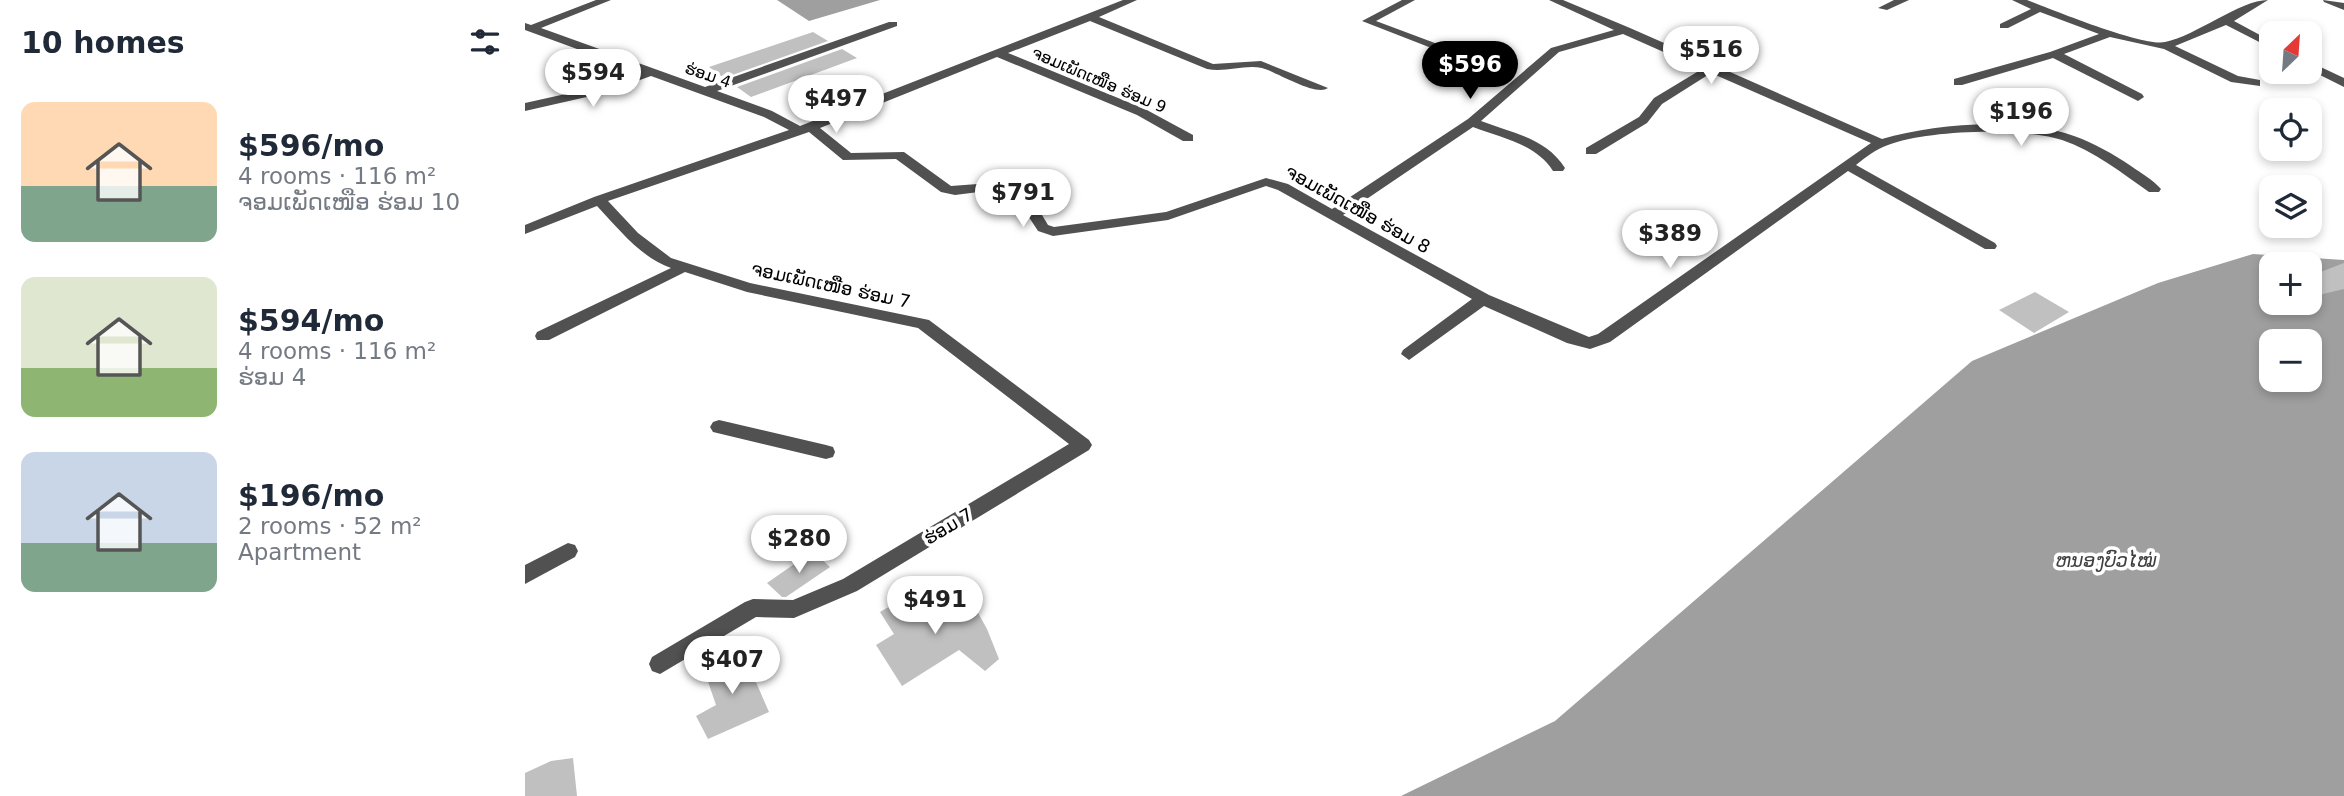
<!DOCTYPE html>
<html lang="en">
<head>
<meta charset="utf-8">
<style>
  :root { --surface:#fff; --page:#f6f6f7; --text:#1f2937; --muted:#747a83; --accent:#000 }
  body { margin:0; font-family:"DejaVu Sans","Noto Sans Lao",sans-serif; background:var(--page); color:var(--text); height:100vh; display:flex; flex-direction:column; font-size:26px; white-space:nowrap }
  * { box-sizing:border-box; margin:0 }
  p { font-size:23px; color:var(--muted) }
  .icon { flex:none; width:38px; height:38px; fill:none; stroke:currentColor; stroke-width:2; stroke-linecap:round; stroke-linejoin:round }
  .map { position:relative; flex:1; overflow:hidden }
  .side { display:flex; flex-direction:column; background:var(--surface); width:525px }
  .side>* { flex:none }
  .needle { width:46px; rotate:25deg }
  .fabs { position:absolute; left:1734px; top:21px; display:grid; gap:14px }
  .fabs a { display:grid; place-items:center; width:63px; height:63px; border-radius:14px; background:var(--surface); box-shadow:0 4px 10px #0003; font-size:35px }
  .price { position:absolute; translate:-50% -60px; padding:0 16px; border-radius:24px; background:#fff; color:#222; font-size:23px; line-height:46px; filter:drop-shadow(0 2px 4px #0008) }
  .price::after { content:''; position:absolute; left:50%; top:42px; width:21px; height:16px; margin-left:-10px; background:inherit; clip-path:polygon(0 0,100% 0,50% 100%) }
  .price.on { background:var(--accent); color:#fff }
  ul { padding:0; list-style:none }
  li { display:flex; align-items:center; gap:21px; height:175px; padding:0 21px }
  li span { display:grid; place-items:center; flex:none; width:196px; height:140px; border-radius:14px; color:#555 }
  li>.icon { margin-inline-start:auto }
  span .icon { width:84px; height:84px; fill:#fffc; stroke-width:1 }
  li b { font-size:30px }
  h2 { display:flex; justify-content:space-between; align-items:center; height:84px; padding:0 21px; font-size:30px }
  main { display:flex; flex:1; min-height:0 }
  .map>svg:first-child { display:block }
  .water { fill:#9f9f9f; fill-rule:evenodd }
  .building { fill:#c0c0c0 }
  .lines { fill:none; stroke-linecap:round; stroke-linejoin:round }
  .minor { fill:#515151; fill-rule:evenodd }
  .labels { text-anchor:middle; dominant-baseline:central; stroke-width:7; stroke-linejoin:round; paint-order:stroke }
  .far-street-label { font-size:16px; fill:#000; stroke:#fff }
  .street-label { font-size:18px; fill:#000; stroke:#fff }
  .water-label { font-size:19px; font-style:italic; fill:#404040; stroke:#fff }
</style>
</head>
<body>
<main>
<section class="side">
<h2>10 homes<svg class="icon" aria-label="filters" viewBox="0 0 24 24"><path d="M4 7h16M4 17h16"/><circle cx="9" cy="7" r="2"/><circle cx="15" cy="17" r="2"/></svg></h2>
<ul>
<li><span style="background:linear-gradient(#ffd9b3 60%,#7fa58c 0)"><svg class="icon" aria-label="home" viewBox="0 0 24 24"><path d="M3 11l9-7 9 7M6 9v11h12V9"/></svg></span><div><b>$596/mo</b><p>4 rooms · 116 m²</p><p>ຈອມເພັດເໜືອ ຮ່ອມ 10</p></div></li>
<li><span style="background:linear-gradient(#dfe7d0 65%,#8fb573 0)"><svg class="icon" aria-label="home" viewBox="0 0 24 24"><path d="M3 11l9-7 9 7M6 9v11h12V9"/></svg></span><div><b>$594/mo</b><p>4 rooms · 116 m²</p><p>ຮ່ອມ 4</p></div></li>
<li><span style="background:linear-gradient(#c9d6e8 65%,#7fa58c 0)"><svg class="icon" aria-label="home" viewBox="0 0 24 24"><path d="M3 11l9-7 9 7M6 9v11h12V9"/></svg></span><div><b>$196/mo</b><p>2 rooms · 52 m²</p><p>Apartment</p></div></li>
</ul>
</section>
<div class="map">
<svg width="1819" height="796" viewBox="0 0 1819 796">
  <rect width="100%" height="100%" fill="#fff"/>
  <g class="water">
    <path d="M 252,0 L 355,0 L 284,21 Z"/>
    <path d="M 1728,254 L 1819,260 L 1819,796 L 876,796 L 1030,721 L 1447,361 L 1633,283 ZM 1746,264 L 1785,264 L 1785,303 L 1746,303 ZM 1746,341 L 1785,341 L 1785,380 L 1746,380 Z"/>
  </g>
  <g class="building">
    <path d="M 288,32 L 303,41 L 199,78 L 184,67 Z"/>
    <path d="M 317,49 L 332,58 L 226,97 L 212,87 Z"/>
    <path d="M 1819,263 L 1819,289 L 1785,297 L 1785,276 Z"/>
    <path d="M 1510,292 L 1544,312 L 1509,333 L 1474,310 Z"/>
    <path d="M 288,551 L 305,567 L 261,597 L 257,597 L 242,583 Z"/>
    <path d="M 438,586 L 462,629 L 474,659 L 460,671 L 434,650 L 377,686 L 351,645 L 369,634 L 355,612 L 379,598 L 389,613 Z"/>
    <path d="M 217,650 L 244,712 L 183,739 L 171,716 L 191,705 L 179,670 Z"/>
    <path d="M 48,758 L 52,796 L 0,796 L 0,773 L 26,761 Z"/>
  </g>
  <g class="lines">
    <g class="minor">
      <path d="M 71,0 L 86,0 L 16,28 L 180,87 L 364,22 L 372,22 L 372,26 L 192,91 L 247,111 L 275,126 L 598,0 L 612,0 L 574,17 L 688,64 L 736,61 L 803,88 C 791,97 752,72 737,68 C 720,64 700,73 682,69 L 565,21 L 483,53 L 620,109 L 668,135 L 668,141 L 658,141 L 612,115 L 472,57 L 295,128 L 326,153 L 379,152 L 426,186 L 493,181 L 499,185 L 523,225 L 529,227 L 641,212 L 741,178 L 763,184 L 807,209 L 943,119 L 1026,48 L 1089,30 L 1024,0 L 1038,0 L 1105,28 L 1357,139 C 1411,123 1495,117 1549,136 C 1569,143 1588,154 1606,166 C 1616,173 1628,180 1636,189 L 1634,192 L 1624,192 C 1597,173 1569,151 1537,140 C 1498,127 1402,130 1363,145 C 1351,149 1341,157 1331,165 L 1470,243 L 1472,246 L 1470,249 L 1460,249 L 1323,171 L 1085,342 L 1065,349 L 1042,343 L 959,306 L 884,360 L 876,354 L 878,350 L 947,299 L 753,190 L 741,186 L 643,220 L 528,236 L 513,231 L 485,188 L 430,195 L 416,192 L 371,159 L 318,160 L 284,132 L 83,201 L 113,233 L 146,258 L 225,283 L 404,320 L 564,440 L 567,445 L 564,450 L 332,591 L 269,618 L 231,617 L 135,674 L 127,671 L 124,664 L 127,657 L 220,602 L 228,599 L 268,600 L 318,579 L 544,444 L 393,328 L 222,292 L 160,272 L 24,340 L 12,340 L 10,336 L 12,332 L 146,268 C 116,258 93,228 72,206 L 0,234 L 0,225 L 69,197 L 264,130 L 239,117 L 126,76 L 79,93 L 0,111 L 0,103 L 72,87 L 115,72 L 0,30 L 0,23 L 6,25 ZM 1098,34 L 1177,69 L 1129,98 L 1114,117 L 1061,148 L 1061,154 L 1071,154 L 1122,123 L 1137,104 L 1186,73 L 1346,143 L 1073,334 L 1064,337 L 964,295 L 818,215 L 948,127 C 977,138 1011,144 1028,171 L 1038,171 L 1040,168 C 1021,138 987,133 956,121 L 1034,52 Z"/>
      <path d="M 877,0 L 890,0 L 851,21 L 958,61 L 958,65 L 950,65 L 837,21 Z"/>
      <path d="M 1369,0 L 1384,0 L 1362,10 L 1353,8 Z"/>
      <path d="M 1487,0 L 1502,0 C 1526,9 1618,47 1640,42 C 1671,36 1715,0 1743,0 L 1709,21 L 1746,41 L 1746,48 L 1701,25 L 1650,46 L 1713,76 L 1735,80 L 1735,86 L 1706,82 L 1639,49 L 1585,37 L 1539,54 L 1617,94 L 1619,97 L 1613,101 L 1528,58 L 1437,85 L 1429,85 L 1429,79 L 1525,52 L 1574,34 L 1515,12 L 1483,28 L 1475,28 L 1475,24 L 1506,9 Z"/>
      <path d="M 1798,0 L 1819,3 L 1819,10 L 1799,2 Z"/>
      <path d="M 1785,62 L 1819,78 L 1819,87 L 1785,70 Z"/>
      <path d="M 194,420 L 301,445 L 308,447 L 310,452 L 308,457 L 301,459 L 188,432 L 185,427 L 188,422 Z"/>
      <path d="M 43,543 L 50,545 L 53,551 L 50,557 L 0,584 L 0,565 Z"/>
    </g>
  </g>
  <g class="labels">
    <g class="far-street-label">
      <text transform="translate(183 75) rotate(19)">ຮ່ອມ 4</text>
      <text transform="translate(574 80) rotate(23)">ຈອມເພັດເໜືອ ຮ່ອມ 9</text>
    </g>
    <g class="street-label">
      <text transform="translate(833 209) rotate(29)">ຈອມເພັດເໜືອ ຮ່ອມ 8</text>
      <text transform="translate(306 285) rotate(12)">ຈອມເພັດເໜືອ ຮ່ອມ 7</text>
      <text transform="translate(423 526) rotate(-31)">ຮ່ອມ 7</text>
    </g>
    <g class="water-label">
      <text x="1581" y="560">ຫນອງບົວໄໝ່</text>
    </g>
  </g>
</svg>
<div class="fabs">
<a><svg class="needle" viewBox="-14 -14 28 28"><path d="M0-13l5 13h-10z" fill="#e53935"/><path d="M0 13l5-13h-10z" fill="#747a83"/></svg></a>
<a><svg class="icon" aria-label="locate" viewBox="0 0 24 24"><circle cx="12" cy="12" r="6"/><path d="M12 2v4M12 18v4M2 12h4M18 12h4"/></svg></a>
<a><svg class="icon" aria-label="layers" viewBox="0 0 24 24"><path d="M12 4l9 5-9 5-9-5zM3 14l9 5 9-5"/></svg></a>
<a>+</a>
<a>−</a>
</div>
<b class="price" style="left:1186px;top:86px">$516</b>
<b class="price on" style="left:945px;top:101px">$596</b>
<b class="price" style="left:68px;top:109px">$594</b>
<b class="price" style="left:311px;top:135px">$497</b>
<b class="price" style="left:1496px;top:148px">$196</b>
<b class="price" style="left:498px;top:229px">$791</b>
<b class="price" style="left:1145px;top:270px">$389</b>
<b class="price" style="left:274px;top:575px">$280</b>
<b class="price" style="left:410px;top:636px">$491</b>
<b class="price" style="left:207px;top:696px">$407</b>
</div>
</main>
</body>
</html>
